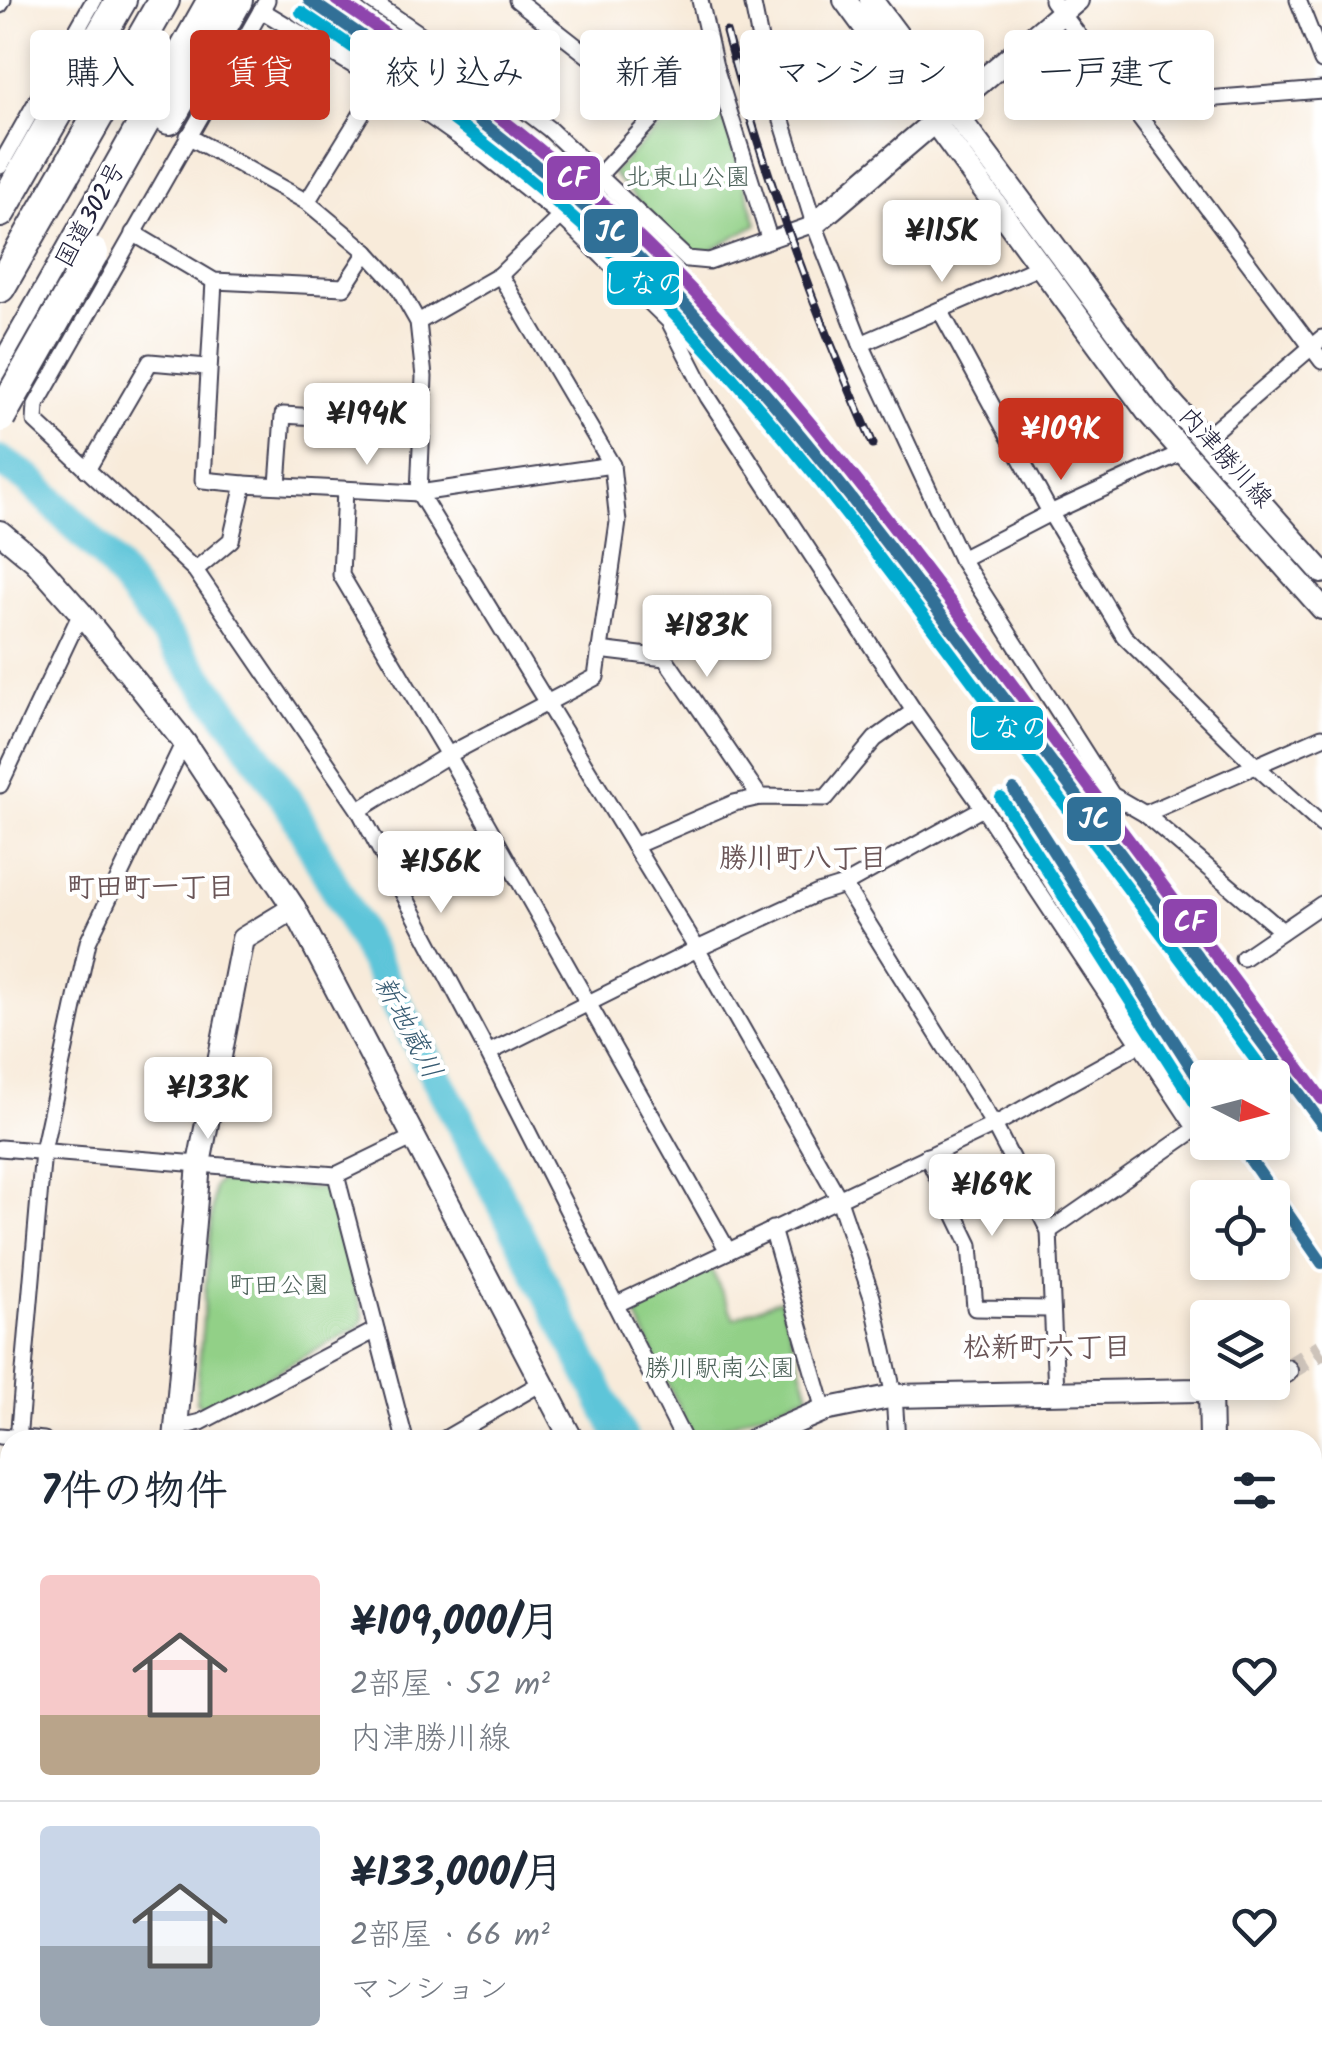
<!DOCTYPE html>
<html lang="ja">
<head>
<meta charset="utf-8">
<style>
  :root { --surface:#fff; --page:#f6f6f7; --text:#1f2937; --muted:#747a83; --line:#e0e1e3; --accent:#c8321e }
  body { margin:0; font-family:Kalam,"Klee One",sans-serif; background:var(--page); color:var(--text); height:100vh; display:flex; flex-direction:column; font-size:38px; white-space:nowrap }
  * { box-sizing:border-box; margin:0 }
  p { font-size:32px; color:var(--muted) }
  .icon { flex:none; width:55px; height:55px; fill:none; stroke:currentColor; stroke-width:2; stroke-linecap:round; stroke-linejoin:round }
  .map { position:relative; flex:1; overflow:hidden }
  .drawer { position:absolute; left:0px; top:1430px; width:1322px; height:640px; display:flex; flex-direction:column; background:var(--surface); border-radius:30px 30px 0 0; box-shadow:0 5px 15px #0003 }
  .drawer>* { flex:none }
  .banner { position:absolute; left:30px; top:30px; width:1262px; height:90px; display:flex; gap:20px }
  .needle { width:65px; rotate:96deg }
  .buttons { position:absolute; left:1190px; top:1060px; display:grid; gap:20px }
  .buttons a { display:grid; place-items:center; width:100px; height:100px; border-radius:10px; background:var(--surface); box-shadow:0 5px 15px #0003; font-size:50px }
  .price { position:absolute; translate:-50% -85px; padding:0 22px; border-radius:10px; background:#fff; color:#222; font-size:32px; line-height:65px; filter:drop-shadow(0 2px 5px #0008) }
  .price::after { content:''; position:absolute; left:50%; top:60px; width:30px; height:22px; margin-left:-15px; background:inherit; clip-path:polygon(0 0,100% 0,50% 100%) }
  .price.active { background:var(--accent); color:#fff }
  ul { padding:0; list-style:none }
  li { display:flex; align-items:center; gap:30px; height:250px; padding:0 40px }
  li+li { border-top:2px solid var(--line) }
  li span { display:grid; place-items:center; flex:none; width:280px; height:200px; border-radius:10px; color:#555 }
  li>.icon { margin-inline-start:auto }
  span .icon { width:120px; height:120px; fill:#fffc; stroke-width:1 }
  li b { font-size:42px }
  h2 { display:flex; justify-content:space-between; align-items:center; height:120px; padding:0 40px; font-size:42px }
  .tag { padding:0 35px; border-radius:10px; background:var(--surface); box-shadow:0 5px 15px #0003; font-size:35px; line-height:90px }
  .tag.active { background:var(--accent); color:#fff }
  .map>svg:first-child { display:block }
  .green { fill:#92d087; stroke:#5a7961; stroke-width:2.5 }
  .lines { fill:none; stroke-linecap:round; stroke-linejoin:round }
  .river { stroke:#5dc5d9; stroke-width:32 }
  .secondary-tunnel { stroke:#cdc3ba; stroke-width:22; stroke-dasharray:22 11; stroke-linecap:butt }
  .street-casing { stroke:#424053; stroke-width:19 }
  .secondary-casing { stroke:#424053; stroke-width:26 }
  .highway-casing { stroke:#424053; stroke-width:34 }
  .street { stroke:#fff; stroke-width:15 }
  .secondary { stroke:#fff; stroke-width:22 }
  .highway { stroke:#fff; stroke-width:30 }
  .rail-casing { stroke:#22223b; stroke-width:9 }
  .rail { stroke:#fff; stroke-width:5; stroke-dasharray:15; stroke-linecap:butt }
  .highway-bridge-casing { stroke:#424053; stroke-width:34; stroke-linecap:butt }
  .highway-bridge { stroke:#fff; stroke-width:30 }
  .rail-1-casing { stroke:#fff; stroke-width:20 }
  .rail-2-casing { stroke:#fff; stroke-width:20 }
  .rail-3-casing { stroke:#fff; stroke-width:20 }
  .rail-1 { stroke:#307097; stroke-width:12 }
  .rail-2 { stroke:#00a9ce; stroke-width:12 }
  .rail-3 { stroke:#8e44ad; stroke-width:12 }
  .labels { text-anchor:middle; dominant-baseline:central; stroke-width:8; stroke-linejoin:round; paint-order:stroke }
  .park-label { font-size:25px; fill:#495f56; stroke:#fff }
  .street-label { font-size:25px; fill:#22223b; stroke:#fff }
  .neighbourhood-label { font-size:28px; font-weight:bold; fill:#6a5557; stroke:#fff }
  .water-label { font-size:28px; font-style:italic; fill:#375b72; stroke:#fff }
  .line-badge { stroke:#fff; stroke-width:4 }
  .badge-label { font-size:28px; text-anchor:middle; font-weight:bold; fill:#fff }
</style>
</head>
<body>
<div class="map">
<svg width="1322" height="2070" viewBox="0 0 1322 2070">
  <rect width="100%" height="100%" fill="#fff"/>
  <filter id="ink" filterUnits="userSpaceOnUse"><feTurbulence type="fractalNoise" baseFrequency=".01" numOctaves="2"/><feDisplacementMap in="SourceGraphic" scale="20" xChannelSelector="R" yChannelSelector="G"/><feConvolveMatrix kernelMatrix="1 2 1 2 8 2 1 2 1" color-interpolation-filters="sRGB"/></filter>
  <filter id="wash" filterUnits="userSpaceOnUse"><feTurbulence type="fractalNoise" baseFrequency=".0048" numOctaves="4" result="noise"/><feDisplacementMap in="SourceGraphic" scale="40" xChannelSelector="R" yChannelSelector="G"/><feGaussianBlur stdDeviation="2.25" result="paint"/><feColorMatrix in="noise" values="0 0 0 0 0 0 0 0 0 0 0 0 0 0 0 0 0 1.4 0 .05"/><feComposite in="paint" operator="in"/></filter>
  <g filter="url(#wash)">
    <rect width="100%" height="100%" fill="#f8ebda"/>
    <g class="green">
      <path d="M 702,85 L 714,86 L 757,224 L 706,253 L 687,252 L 612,173 Z"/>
      <path d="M 219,1181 L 325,1189 L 330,1194 L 364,1318 L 360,1326 L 206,1410 L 196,1402 L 214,1187 Z"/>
      <path d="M 711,1269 L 734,1318 L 780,1299 L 809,1394 L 693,1439 L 633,1308 Z"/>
    </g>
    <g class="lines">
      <g class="river">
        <path d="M 0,461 L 30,480 L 105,555 L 237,727 L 295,813 L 480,1159 L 623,1440"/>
        <path d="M 935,2060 L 940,2070"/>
      </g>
    </g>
  </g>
  <g filter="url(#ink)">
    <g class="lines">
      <path class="secondary-tunnel" d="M 1286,1371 L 1322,1349"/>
      <defs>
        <g id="street">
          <path d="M 267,0 L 36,405 L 35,421 L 195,570 L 359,810 L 488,1053 L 684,1440"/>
          <path d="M 370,0 L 464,64 L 549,129 L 687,259 L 709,261 L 814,224"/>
          <path d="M 517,0 L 659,111"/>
          <path d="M 700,0 L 715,67"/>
          <path d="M 752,0 L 766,69 L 814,224 L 861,344 L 961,559 L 1112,795 L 1145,814 L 1282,931"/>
          <path d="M 1052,0 L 1322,361"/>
          <path d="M 1298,0 L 1322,61"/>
          <path d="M 0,5 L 3,0"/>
          <path d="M 261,10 L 381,82 L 486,156 L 561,216 L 669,321 L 708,397 L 914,711 L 983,808 L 844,885 L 818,893 L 697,949 L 488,1053"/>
          <path d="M 1130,105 L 1322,90"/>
          <path d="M 188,136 L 307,202 L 367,252 L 397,285 L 418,322 L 424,377 L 419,493 L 697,949 L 838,1197 L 872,1297 L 894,1396 L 897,1440"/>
          <path d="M 0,166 L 94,0"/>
          <path d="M 307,202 L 381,82"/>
          <path d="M 133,233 L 214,281 L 344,287 L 367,252"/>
          <path d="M 214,281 L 203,480 L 244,484"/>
          <path d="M 940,310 L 1051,514 L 1124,636 L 1256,766 L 1322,825"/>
          <path d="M 418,322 L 500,275 L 561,216 L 659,111 L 703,69 L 715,67 L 769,238"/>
          <path d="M 861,344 L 1041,266"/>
          <path d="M 1202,441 L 1322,338"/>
          <path d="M 87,470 L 150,362 L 207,367"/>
          <path d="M 278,485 L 283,415 L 422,423"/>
          <path d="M 345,490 L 341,575 L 448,755 L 728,1251"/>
          <path d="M 961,559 L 1050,513 L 1183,452"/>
          <path d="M 195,570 L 231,540 L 244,484 L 419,493 L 612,465"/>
          <path d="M 599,650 L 665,658 L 760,797"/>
          <path d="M 0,785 L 81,613"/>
          <path d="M 983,808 L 1196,1129 L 1049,1231"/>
          <path d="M 359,810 L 448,755 L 596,677 L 618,522 L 612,465 L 500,275"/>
          <path d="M 1145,814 L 1322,737"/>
          <path d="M 634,846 L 734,803 L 760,797 L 826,798 L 875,739 L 914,711"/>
          <path d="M 844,885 L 994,1125 L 1049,1231 L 1056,1392"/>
          <path d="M 1243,958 L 1322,904"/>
          <path d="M 0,1148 L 336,1175 L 416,1136"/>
          <path d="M 927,1156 L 970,1245 L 975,1308 L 1052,1309"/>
          <path d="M 336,1175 L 405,1440"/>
          <path d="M 772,1229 L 824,1410"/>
          <path d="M 617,1304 L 994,1125 L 1140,1044"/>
          <path d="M 176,1428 L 201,1422 L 376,1330"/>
          <path d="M 0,1436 L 44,1440"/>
          <path d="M 18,1440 L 43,1151 L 88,942 L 184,742"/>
          <path d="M 443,1440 L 543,1382"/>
          <path d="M 1312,1516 L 1322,1515"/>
          <path d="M 0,1639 L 10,1529"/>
          <path d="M 0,1679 L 10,1673"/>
          <path d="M 1312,1802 L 1322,1801"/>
          <path d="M 0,1957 L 10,1956"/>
          <path d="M 995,2060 L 1000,2070"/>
          <path d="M 1114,2060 L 1120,2070"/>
          <path d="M 1256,2060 L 1264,2070"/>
          <path d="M 97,2070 L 98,2060"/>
          <path d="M 402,2070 L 403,2060"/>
          <path d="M 540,2070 L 541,2060"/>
          <path d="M 1071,2070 L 1092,2060"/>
        </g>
        <g id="secondary">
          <path d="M 845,0 L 1147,411 L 1322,608"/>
          <path d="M 871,0 L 1168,399 L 1322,572"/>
          <path d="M 814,224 L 1077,0"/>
          <path d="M 0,532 L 35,561 L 81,613 L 184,742 L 294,908 L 572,1440"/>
          <path d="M 1272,1378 L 1286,1371"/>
          <path d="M 1210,1389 L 1211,1440"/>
          <path d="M 175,1440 L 199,1164 L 243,939 L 294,908"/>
          <path d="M 754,1440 L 824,1410 L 894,1396 L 1199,1390 L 1239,1388 L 1261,1382"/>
          <path d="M 0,1848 L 10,1843"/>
          <path d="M 1312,1911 L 1322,1925"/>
          <path d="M 892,2060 L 898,2070"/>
          <path d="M 252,2070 L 253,2060"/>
        </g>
        <g id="highway">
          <path d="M 169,119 L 237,0"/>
          <path d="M 0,212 L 121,0"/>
          <path d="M 0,287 L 164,0"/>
          <path d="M 0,378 L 213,0"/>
        </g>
      </defs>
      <use href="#street" class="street-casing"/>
      <use href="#secondary" class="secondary-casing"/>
      <use href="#highway" class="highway-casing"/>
      <use href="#street" class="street"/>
      <use href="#secondary" class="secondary"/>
      <use href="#highway" class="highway"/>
      <defs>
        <path id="rail" d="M 726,32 C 764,175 814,310 873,444"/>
      </defs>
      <use href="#rail" class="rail-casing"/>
      <use href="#rail" class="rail"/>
      <defs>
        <path id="highway-bridge" d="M 0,417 L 93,253"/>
      </defs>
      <use href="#highway-bridge" class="highway-bridge-casing"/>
      <use href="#highway-bridge" class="highway-bridge"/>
      <defs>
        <g id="rail-1">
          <path d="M 309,0 C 424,77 536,157 635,254 C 777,393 896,554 1015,713 C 1117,850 1221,986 1322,1124"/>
          <path d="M 1014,790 L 1208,1094"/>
          <path d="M 1238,1142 L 1322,1263"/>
        </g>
        <g id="rail-2">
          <path d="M 301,12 C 414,88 524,168 622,262 C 758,393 872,546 984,697 C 1079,824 1175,950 1269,1078"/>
          <path d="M 1001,798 L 1195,1103"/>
        </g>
        <path id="rail-3" d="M 336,0 C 445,73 550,151 644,242 C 787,380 905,541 1024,700 C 1123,833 1224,965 1322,1099"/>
      </defs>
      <use href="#rail-1" class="rail-1-casing"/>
      <use href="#rail-2" class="rail-2-casing"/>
      <use href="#rail-3" class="rail-3-casing"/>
      <use href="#rail-1" class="rail-1"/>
      <use href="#rail-2" class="rail-2"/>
      <use href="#rail-3" class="rail-3"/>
    </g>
  </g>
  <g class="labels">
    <g class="park-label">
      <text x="688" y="178">北東山公園</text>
      <text x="279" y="1286">町田公園</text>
      <text x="720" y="1369">勝川駅南公園</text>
    </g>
    <g class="street-label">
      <text transform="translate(91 215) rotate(-61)">国道302号</text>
      <text transform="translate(1225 458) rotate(48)">内津勝川線</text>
    </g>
    <g class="neighbourhood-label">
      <text x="803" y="859">勝川町八丁目</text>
      <text x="151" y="888">町田町一丁目</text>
      <text x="1047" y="1348">松新町六丁目</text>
    </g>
    <g class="water-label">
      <text transform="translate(407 1028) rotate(62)">新地蔵川</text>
    </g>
  </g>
  <g class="line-badge">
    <rect x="545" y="154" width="57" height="48" rx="10" fill="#8e44ad"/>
    <rect x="582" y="207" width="58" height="48" rx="10" fill="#307097"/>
    <rect x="605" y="259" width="76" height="48" rx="10" fill="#00a9ce"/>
    <rect x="969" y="704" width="76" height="48" rx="10" fill="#00a9ce"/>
    <rect x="1065" y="795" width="58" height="48" rx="10" fill="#307097"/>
    <rect x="1161" y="897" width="58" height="48" rx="10" fill="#8e44ad"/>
  </g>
  <g class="badge-label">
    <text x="573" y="187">CF</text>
    <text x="611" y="241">JC</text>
    <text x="643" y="293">しなの</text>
    <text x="1007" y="737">しなの</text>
    <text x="1094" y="828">JC</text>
    <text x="1190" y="931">CF</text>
  </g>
</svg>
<div class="buttons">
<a><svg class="needle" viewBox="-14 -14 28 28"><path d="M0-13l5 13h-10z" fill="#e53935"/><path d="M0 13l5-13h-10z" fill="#747a83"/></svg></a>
<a><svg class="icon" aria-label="locate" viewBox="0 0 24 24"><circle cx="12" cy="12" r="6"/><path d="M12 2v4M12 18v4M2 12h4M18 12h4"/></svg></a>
<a><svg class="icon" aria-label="layers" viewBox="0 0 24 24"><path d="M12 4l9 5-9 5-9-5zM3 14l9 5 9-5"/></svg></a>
</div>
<b class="price" style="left:942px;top:285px">¥115K</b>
<b class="price" style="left:367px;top:468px">¥194K</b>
<b class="price active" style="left:1061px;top:483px">¥109K</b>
<b class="price" style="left:707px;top:680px">¥183K</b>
<b class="price" style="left:441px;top:916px">¥156K</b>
<b class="price" style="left:208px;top:1142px">¥133K</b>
<b class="price" style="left:992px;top:1239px">¥169K</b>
<div class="banner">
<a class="tag">購入</a>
<a class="tag active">賃貸</a>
<a class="tag">絞り込み</a>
<a class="tag">新着</a>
<a class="tag">マンション</a>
<a class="tag">一戸建て</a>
</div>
<section class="drawer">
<h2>7件の物件<svg class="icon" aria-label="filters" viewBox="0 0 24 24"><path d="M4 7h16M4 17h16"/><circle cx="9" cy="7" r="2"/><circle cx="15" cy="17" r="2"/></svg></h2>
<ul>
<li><span style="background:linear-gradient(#f6c9c9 70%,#b9a48a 0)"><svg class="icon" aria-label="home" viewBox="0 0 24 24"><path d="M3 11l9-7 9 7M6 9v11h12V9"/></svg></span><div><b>¥109,000/月</b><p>2部屋 · 52 m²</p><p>内津勝川線</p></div><svg class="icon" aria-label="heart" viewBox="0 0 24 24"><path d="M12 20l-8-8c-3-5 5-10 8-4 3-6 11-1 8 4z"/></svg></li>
<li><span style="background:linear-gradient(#c9d6e8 60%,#9aa5b1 0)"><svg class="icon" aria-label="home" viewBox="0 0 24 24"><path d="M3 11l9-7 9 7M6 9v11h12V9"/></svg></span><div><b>¥133,000/月</b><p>2部屋 · 66 m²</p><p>マンション</p></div><svg class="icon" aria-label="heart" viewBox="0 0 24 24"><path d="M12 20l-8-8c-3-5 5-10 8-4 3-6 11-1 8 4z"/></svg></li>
</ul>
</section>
</div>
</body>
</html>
